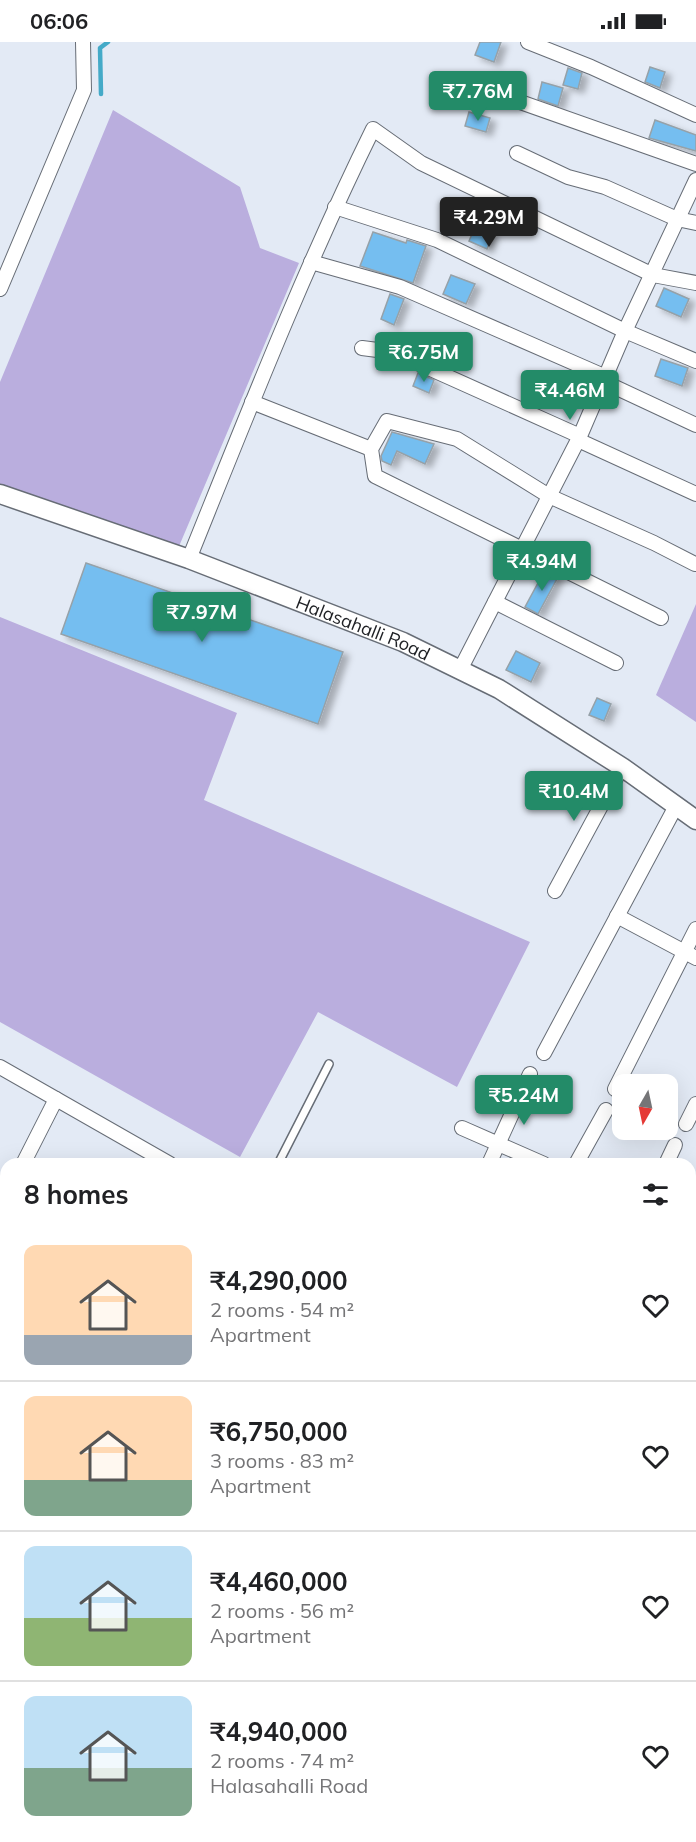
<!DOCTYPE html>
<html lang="en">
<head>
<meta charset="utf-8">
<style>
  :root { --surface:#fff; --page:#f6f6f6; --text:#202124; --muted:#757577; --line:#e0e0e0; --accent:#238b68 }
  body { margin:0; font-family:Mulish,sans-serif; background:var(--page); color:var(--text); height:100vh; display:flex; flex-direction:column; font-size:22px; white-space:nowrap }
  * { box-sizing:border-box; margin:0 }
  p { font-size:20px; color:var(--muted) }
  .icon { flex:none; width:33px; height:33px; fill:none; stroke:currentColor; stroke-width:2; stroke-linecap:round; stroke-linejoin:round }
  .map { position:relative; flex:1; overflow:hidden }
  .sheet { position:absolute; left:0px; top:1116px; width:696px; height:684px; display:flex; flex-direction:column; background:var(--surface); border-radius:18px 18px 0 0; box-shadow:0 6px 24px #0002 }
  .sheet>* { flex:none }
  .needle { width:39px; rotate:189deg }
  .buttons { position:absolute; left:612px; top:1032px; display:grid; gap:12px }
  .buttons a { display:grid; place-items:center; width:66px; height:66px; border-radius:12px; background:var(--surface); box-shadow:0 6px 24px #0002; font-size:30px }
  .price { position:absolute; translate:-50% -51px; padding:0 14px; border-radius:6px; background:var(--accent); color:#fff; font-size:20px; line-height:39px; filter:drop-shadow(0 2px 3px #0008) }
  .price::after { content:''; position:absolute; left:50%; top:36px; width:18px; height:14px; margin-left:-9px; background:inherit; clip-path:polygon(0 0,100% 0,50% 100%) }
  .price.current { background:#222; color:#fff }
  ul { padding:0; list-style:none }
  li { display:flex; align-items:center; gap:18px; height:150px; padding:0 24px }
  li+li { border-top:2px solid var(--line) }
  li span { display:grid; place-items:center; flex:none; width:168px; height:120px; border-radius:12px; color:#555 }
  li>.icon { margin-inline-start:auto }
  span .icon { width:72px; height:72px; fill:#fffc; stroke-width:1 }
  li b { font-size:26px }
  h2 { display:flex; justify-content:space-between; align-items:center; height:72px; padding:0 24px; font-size:26px }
  .status { display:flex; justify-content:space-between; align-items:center; height:42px; padding:0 30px; background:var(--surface); direction:ltr }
  .status svg { height:16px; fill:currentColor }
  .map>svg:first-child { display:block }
  .green { fill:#baaede }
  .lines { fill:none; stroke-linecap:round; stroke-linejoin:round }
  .stream { stroke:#44aac8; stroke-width:4.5 }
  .building { fill:#75bef0; stroke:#96a1a8; stroke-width:1.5; filter:url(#shadow) }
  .lane-casing { stroke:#676d76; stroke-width:10 }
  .street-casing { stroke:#676d76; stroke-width:16 }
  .secondary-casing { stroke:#676d76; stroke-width:21 }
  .lane { stroke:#fff; stroke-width:7 }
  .street { stroke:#fff; stroke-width:14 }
  .secondary { stroke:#fff; stroke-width:18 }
  .labels { text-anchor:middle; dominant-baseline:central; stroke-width:6; stroke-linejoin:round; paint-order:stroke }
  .street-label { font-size:18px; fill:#202226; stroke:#f3f7fe }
</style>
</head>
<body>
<div class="status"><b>06:06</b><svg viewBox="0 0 49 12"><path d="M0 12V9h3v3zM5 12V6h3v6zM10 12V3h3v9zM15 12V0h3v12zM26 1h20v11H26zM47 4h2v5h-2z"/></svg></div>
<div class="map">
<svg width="696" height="1800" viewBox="0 0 696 1800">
  <defs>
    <filter id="shadow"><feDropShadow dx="6" dy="4" stdDeviation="3" flood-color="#0004"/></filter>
  </defs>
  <rect width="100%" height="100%" fill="#e3eaf5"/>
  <g class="green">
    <path d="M 113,68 L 240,145 L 260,206 L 299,221 L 177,509 L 0,445 L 0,340 Z"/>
    <path d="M 696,562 L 696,680 L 656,653 Z"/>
    <path d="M 0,575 L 237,671 L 204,758 L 530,900 L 457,1045 L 318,970 L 240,1115 L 0,980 Z"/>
    <path d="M 690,1788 L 696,1793 L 695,1800 L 583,1800 L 585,1794 L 690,1794 Z"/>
    <path d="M 171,1794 L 253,1794 L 250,1800 L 168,1800 Z"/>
  </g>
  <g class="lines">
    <path class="stream" d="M 101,52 L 100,6 L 108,0"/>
  </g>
  <g class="building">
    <path d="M 480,0 L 501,0 L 494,20 L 475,13 Z"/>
    <path d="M 650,25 L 665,30 L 660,46 L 645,40 Z"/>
    <path d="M 568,26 L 582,31 L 578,47 L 563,43 Z"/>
    <path d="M 542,40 L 563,46 L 558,64 L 538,57 Z"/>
    <path d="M 469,70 L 490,76 L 486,90 L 465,84 Z"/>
    <path d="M 655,78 L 696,93 L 696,109 L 649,96 Z"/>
    <path d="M 475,185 L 493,192 L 487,207 L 469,199 Z"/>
    <path d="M 373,190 L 406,201 L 407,198 L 426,204 L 413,241 L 360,224 Z"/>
    <path d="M 451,233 L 475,242 L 466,262 L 443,252 Z"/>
    <path d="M 664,246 L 689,257 L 681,275 L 656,264 Z"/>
    <path d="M 390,252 L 404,257 L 394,283 L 381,277 Z"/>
    <path d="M 661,317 L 688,326 L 682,344 L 655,334 Z"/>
    <path d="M 418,331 L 434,338 L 429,351 L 413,344 Z"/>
    <path d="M 392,390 L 434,402 L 425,422 L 397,409 L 391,423 L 382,419 L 381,414 Z"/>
    <path d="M 86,521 L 343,610 L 318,682 L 61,592 Z"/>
    <path d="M 545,528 L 558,535 L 538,572 L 525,565 Z"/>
    <path d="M 516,609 L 540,621 L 531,640 L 506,628 Z"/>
    <path d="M 597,656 L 611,662 L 604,679 L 589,673 Z"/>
  </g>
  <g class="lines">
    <defs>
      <path id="lane" d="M 278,1122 L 329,1022"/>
      <g id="street">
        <path d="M 528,0 L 591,25 L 696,73"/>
        <path d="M 454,41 L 509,56 L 696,122"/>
        <path d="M 517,111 L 568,135 L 605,145 L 677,177 L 696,181"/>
        <path d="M 335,165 L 437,198 L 625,289 L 696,319"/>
        <path d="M 311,220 L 400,245 L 606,335"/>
        <path d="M 0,247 L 84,48 L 83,0"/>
        <path d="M 362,306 L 393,310 L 580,394"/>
        <path d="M 604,340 L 696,383"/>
        <path d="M 252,360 L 371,407"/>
        <path d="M 578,398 L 696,452"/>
        <path d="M 189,517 C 247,373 304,227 373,87 L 421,121 L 653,233 L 696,241"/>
        <path d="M 495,560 L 616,621"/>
        <path d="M 661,576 L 375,434 L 371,407 L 387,379 L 457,397 L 549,454 L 654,501 L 695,522"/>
        <path d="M 460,628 L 580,394 L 625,289 L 696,138"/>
        <path d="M 555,849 L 622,725"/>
        <path d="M 617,874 L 696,916"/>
        <path d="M 544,1011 L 676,764"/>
        <path d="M 0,1025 L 170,1122"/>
        <path d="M 615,1047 L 696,887"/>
        <path d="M 686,1082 L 696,1062"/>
        <path d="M 462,1086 L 544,1122"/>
        <path d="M 23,1122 L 56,1057"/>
        <path d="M 489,1122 L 530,1032"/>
        <path d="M 576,1122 L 606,1068"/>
        <path d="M 666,1122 L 675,1103"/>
        <path d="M 690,1186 L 696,1189"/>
        <path d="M 690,1241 L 696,1229"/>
        <path d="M 690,1424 L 696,1412"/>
        <path d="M 690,1628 L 696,1615"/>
        <path d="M 690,1767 L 696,1770"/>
        <path d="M 295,1800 L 298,1794"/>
        <path d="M 416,1800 L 419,1794"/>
      </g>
      <g id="secondary">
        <path id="s1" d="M 0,452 L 189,517 L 403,600 L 499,647 L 622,725 L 696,778"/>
      </g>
    </defs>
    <use href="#lane" class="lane-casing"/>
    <use href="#street" class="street-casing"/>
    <use href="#secondary" class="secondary-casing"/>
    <use href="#lane" class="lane"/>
    <use href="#street" class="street"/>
    <use href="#secondary" class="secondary"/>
  </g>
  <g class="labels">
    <g class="street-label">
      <text stroke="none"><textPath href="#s1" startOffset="387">Halasahalli Road</textPath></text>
    </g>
  </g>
</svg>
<div class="buttons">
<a><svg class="needle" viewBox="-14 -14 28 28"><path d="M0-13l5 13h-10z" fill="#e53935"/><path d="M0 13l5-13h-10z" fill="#757577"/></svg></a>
</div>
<b class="price" style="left:478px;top:80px">₹7.76M</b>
<b class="price current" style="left:489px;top:206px">₹4.29M</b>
<b class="price" style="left:424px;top:341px">₹6.75M</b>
<b class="price" style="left:570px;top:379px">₹4.46M</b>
<b class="price" style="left:542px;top:550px">₹4.94M</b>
<b class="price" style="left:202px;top:601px">₹7.97M</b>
<b class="price" style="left:574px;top:780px">₹10.4M</b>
<b class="price" style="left:524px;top:1084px">₹5.24M</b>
<section class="sheet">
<h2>8 homes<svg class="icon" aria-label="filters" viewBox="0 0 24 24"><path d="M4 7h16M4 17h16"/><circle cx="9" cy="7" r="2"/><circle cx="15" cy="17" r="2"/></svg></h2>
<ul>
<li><span style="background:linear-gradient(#ffd9b3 75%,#9aa5b1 0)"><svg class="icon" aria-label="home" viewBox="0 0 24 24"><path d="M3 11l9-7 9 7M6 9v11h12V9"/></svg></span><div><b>₹4,290,000</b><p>2 rooms · 54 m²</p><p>Apartment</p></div><svg class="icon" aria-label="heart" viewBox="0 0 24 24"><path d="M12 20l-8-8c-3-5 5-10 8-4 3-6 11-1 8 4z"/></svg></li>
<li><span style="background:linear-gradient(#ffd9b3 70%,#7fa58c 0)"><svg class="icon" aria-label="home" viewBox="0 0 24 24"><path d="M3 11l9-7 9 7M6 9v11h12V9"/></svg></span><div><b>₹6,750,000</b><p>3 rooms · 83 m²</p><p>Apartment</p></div><svg class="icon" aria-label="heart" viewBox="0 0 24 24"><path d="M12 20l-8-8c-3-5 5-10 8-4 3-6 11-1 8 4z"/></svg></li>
<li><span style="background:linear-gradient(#bfe0f5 60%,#8fb573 0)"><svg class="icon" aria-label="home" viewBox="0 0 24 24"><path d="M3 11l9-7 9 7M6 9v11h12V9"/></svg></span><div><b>₹4,460,000</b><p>2 rooms · 56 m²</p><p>Apartment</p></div><svg class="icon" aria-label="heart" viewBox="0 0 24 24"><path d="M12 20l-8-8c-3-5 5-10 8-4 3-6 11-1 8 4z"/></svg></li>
<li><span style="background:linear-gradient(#bfe0f5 60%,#7fa58c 0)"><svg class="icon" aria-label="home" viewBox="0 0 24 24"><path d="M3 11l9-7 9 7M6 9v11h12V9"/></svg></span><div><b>₹4,940,000</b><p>2 rooms · 74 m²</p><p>Halasahalli Road</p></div><svg class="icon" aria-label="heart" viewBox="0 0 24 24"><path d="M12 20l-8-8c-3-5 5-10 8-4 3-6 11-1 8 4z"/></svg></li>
</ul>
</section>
</div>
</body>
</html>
